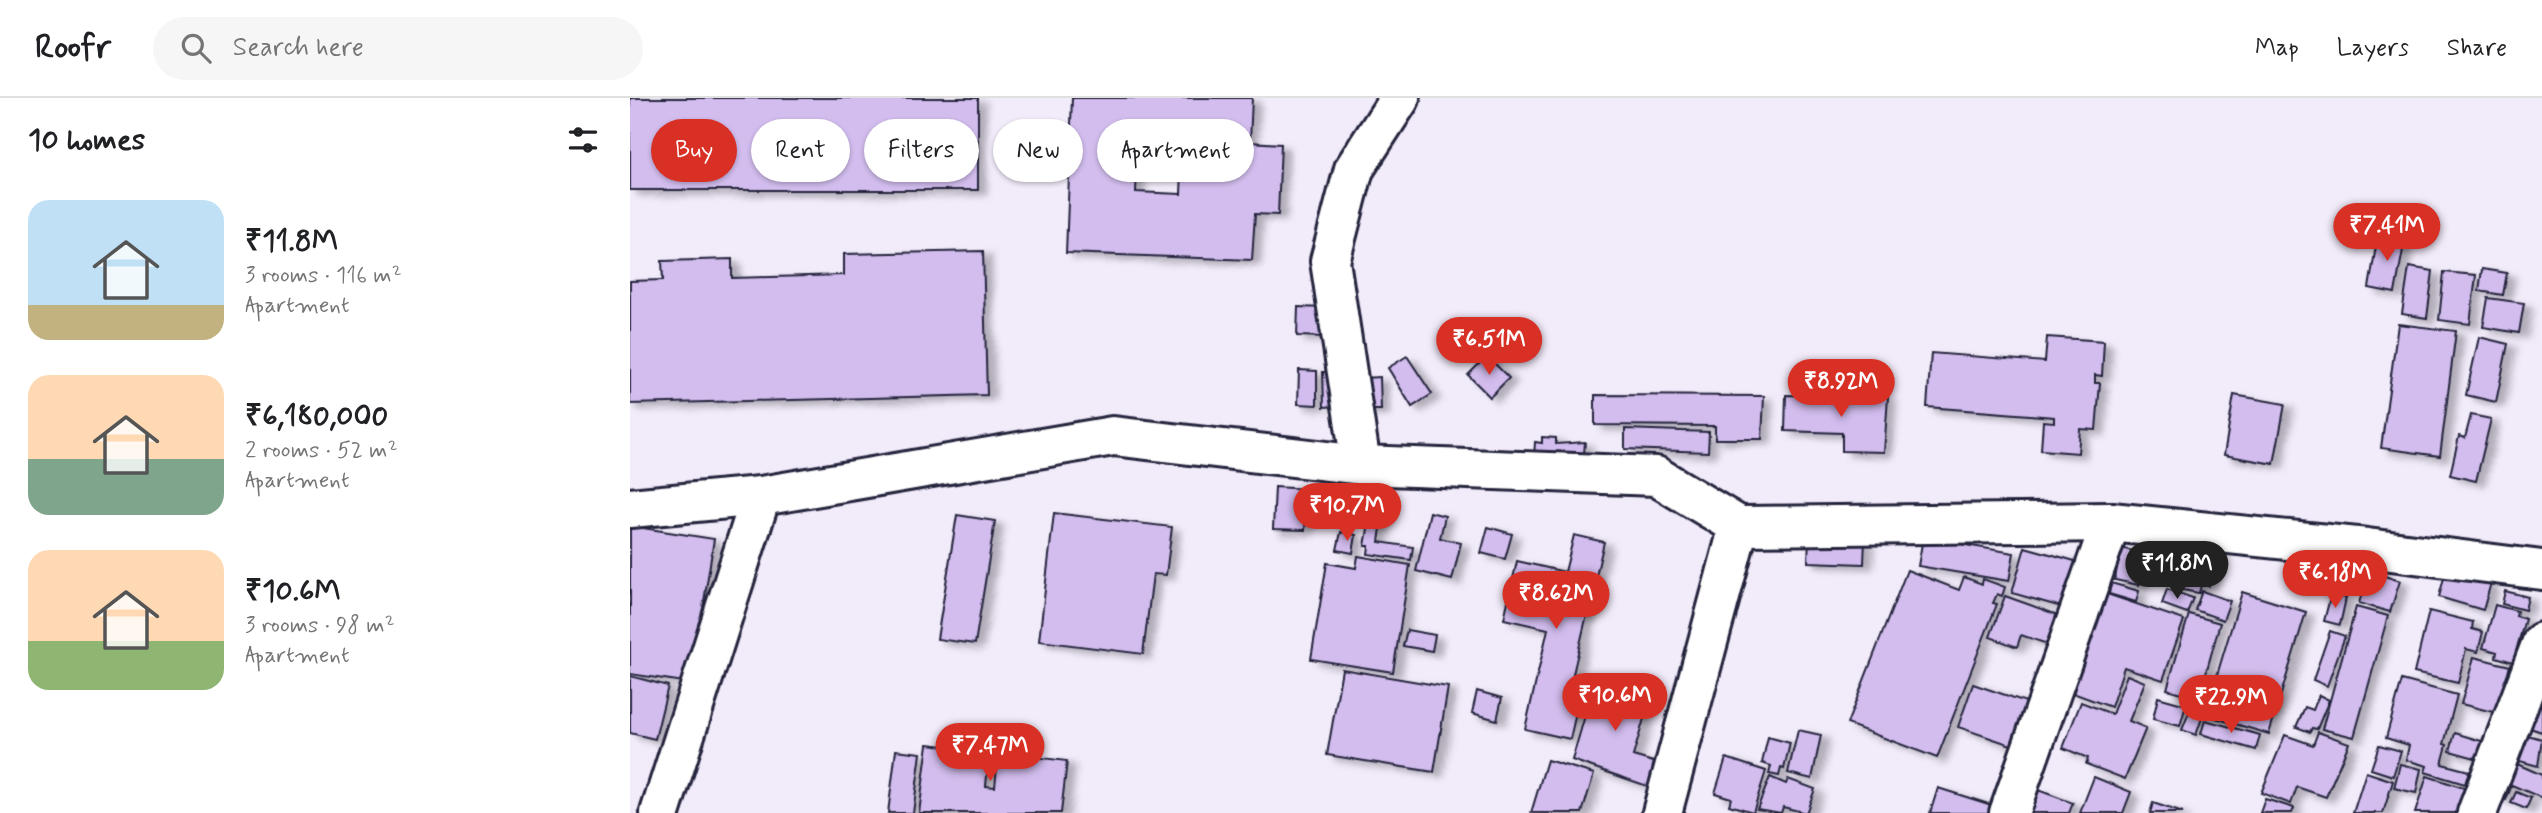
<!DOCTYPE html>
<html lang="en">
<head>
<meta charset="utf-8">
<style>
  :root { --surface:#fff; --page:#f6f6f6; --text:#202124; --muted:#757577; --line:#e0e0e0; --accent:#d93025 }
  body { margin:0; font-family:Mynerve,sans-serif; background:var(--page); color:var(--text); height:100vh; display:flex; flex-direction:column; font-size:26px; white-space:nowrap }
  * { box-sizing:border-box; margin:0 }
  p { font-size:23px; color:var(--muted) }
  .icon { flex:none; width:38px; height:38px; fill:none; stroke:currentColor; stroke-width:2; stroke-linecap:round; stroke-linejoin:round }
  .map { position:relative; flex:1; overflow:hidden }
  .sheet { display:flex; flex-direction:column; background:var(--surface); width:630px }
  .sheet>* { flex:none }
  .hud { position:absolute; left:21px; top:21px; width:665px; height:63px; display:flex; gap:14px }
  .price { position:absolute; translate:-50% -60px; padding:0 16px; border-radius:24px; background:var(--accent); color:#fff; font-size:23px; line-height:46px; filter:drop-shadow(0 2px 4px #0008) }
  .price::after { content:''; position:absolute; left:50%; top:42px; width:21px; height:16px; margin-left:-10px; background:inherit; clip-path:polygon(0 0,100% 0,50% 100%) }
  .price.selected { background:#222; color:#fff }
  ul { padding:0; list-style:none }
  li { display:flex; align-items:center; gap:21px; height:175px; padding:0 28px }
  li span { display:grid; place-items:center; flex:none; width:196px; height:140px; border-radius:21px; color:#555 }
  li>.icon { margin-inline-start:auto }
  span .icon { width:84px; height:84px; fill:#fffc; stroke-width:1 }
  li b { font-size:30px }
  h2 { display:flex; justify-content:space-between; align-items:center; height:84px; padding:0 28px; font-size:30px }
  .pill { padding:0 24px; border-radius:32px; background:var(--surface); box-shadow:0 2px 5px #0004; font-size:24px; line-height:63px }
  .pill.selected { background:var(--accent); color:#fff }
  header { display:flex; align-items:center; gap:42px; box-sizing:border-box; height:98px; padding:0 35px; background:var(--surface); border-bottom:2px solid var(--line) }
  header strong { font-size:33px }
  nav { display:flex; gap:38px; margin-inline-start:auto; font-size:24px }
  .search { width:490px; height:63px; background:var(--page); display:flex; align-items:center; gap:18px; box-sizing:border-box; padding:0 24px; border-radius:38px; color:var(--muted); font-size:26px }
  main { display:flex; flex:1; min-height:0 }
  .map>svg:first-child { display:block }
  .building { fill:#d2bdee; stroke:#22223b; stroke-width:2; fill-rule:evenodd; filter:url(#shadow) }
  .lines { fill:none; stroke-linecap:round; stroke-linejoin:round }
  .minor-casing { stroke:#22223b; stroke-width:44 }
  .minor { stroke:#fff; stroke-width:38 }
</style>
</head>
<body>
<header>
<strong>Roofr</strong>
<div class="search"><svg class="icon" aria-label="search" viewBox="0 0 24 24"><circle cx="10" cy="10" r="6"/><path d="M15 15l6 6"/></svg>Search here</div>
<nav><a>Map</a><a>Layers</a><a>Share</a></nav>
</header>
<main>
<section class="sheet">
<h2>10 homes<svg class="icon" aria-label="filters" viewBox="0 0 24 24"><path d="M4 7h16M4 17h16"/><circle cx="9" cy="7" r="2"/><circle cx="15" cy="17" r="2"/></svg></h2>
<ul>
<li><span style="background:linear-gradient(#bfe0f5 75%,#c2b280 0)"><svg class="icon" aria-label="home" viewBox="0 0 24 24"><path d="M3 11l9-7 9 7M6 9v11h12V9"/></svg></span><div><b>₹11.8M</b><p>3 rooms · 116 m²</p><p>Apartment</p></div></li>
<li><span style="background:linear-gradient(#ffd9b3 60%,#7fa58c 0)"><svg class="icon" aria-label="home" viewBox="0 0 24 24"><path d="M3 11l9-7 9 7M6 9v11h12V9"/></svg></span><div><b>₹6,180,000</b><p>2 rooms · 52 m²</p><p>Apartment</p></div></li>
<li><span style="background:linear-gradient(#ffd9b3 65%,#8fb573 0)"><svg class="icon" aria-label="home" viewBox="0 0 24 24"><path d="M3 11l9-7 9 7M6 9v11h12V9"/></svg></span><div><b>₹10.6M</b><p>3 rooms · 98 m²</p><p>Apartment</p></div></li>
</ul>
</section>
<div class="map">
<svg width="1912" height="715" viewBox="0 0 1912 715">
  <defs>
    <filter id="shadow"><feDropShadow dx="8" dy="4.5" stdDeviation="3.5" flood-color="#0004"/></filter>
  </defs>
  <rect width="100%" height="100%" fill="#f2ebfa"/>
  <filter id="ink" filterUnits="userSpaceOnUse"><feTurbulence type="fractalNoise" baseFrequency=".0143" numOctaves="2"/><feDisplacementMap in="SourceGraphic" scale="14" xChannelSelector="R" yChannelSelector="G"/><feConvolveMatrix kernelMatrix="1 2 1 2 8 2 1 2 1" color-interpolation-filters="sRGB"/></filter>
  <g filter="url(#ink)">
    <g class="building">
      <rect x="0" y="0" width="348" height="92"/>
      <path d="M 442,0 L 622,0 L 620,44 L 651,46 L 648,117 L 625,116 L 622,162 L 436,155 ZM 508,46 L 553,48 L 551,96 L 506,94 Z"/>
      <path d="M 1748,136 L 1775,141 L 1765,195 L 1739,190 Z"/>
      <path d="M 353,153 L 357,297 L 0,306 L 0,183 L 33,182 L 32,163 L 102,161 L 102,180 L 214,177 L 214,156 Z"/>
      <path d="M 1779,169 L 1803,173 L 1797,220 L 1772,216 Z"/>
      <path d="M 1852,171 L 1877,175 L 1873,197 L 1849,193 Z"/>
      <path d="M 1814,174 L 1846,177 L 1840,226 L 1809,222 Z"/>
      <path d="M 1858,200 L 1894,205 L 1889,235 L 1853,229 Z"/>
      <path d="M 668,209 L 695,210 L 695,239 L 667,238 Z"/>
      <path d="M 1768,226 L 1826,233 L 1810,358 L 1751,350 Z"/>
      <path d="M 1417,239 L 1474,243 L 1472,278 L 1465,277 L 1465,285 L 1470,285 L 1466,332 L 1450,331 L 1448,355 L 1411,352 L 1413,323 L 1424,324 L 1424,319 L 1297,309 L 1301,255 L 1415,264 Z"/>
      <path d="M 1849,239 L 1878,246 L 1866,304 L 1836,297 Z"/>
      <path d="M 777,258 L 802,296 L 782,309 L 758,270 Z"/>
      <path d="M 857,258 L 879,280 L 860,299 L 838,277 Z"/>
      <path d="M 669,272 L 687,273 L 687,307 L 668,306 Z"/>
      <path d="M 693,274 L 708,274 L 709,308 L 694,309 Z"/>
      <path d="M 750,279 L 751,312 L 733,312 L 733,280 Z"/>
      <path d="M 965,297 L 1134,298 L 1132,341 L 1085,341 L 1085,328 L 965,327 Z"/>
      <path d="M 1156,297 L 1258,299 L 1254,354 L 1212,353 L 1212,335 L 1155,333 Z"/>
      <path d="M 1604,297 L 1655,306 L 1644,366 L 1594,357 Z"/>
      <path d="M 1841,317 L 1861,321 L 1846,383 L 1820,377 L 1829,338 L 1835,340 Z"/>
      <path d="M 995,331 L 1079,334 L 1078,354 L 995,351 Z"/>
      <path d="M 912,339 L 926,340 L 926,346 L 955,344 L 953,368 L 904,359 L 905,344 L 912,345 Z"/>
      <path d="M 645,389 L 677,391 L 675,432 L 643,431 Z"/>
      <path d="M 742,407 L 754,409 L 749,444 L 783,449 L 781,462 L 738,456 L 739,448 L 735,448 Z"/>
      <path d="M 800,414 L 815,418 L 810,440 L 831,445 L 822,482 L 786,473 Z"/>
      <path d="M 424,415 L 542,429 L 536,477 L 523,476 L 513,556 L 409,543 Z"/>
      <path d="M 327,417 L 365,423 L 345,546 L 307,541 Z"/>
      <path d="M 0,428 L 84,441 L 61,585 L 0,576 Z"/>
      <path d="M 858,429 L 882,436 L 875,461 L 851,455 Z"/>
      <path d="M 711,434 L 726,437 L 723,455 L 707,452 Z"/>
      <path d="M 1536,434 L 1559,440 L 1553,462 L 1530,455 Z"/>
      <path d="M 944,437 L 974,444 L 943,576 L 954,579 L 940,641 L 895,631 L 918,531 L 874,521 L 887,463 L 935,474 Z"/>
      <path d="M 1179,439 L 1235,441 L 1234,466 L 1178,464 Z"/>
      <path d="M 1293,440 L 1384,455 L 1379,483 L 1288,468 Z"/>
      <path d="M 1395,449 L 1459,467 L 1446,513 L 1382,495 Z"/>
      <path d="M 1490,450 L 1552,464 L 1547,484 L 1512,475 L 1509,487 L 1485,482 Z"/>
      <path d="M 728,458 L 780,467 L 763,574 L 681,561 L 697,465 L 726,470 Z"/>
      <path d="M 1559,462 L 1576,466 L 1574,472 L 1582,474 L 1579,488 L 1571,487 L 1569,495 L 1552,492 Z"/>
      <path d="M 1277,472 L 1329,492 L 1334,479 L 1352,486 L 1353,481 L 1375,489 L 1372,498 L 1367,496 L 1363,505 L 1367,506 L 1307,660 L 1217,626 Z"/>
      <path d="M 1816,472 L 1861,485 L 1853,512 L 1809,499 Z"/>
      <path d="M 1739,473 L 1770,483 L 1760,514 L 1729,505 Z"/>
      <path d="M 1481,485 L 1509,493 L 1506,504 L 1479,496 Z"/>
      <path d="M 1537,491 L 1563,500 L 1557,515 L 1532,506 Z"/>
      <path d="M 1572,493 L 1600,503 L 1593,522 L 1565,512 Z"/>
      <path d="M 1875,493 L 1898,499 L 1895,512 L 1872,506 Z"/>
      <path d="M 1612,494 L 1676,514 L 1639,636 L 1575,617 Z"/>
      <path d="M 1474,495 L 1554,522 L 1533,582 L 1494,569 L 1481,609 L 1440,594 Z"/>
      <path d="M 1701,496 L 1716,500 L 1710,527 L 1694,523 Z"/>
      <path d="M 1375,498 L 1442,522 L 1432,551 L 1391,537 L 1387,549 L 1360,539 Z"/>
      <path d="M 1865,507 L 1887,513 L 1886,518 L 1895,521 L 1883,564 L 1866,559 L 1867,554 L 1853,550 Z"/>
      <path d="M 1726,509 L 1758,518 L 1724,639 L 1692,631 Z"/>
      <path d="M 1799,513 L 1843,524 L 1842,531 L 1853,534 L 1848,554 L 1836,551 L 1828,585 L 1784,575 Z"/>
      <path d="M 1559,516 L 1590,525 L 1569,600 L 1537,591 Z"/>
      <path d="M 777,532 L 805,537 L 802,553 L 773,548 Z"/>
      <path d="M 1700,533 L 1715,538 L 1697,588 L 1683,582 Z"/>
      <path d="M 1844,559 L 1880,568 L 1867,615 L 1831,606 Z"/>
      <path d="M 712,571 L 818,589 L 804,674 L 697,657 Z"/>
      <path d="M 1497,577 L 1515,584 L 1499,623 L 1516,630 L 1495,681 L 1456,666 L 1458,660 L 1433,650 L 1451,604 L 1482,616 Z"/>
      <path d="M 0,578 L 38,588 L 25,641 L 0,635 Z"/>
      <path d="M 966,580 L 1021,597 L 1003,658 L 1030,666 L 1023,690 L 942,662 Z"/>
      <path d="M 1772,582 L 1827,597 L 1814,646 L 1817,647 L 1812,666 L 1839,673 L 1835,686 L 1795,674 L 1797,668 L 1776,662 L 1779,647 L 1756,640 Z"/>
      <path d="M 1343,586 L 1405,607 L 1390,650 L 1328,629 Z"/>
      <path d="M 847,593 L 872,600 L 867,622 L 842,615 Z"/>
      <path d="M 1689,597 L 1699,602 L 1687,631 L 1682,630 L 1680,634 L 1666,629 L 1675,609 L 1683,612 Z"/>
      <path d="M 1528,599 L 1556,607 L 1550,628 L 1523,621 Z"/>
      <path d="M 1902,602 L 1912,605 L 1912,634 L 1894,628 Z"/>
      <path d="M 1560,612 L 1573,617 L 1566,637 L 1552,632 Z"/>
      <path d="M 1575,622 L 1630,637 L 1626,652 L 1571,636 Z"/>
      <path d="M 1168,632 L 1191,637 L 1182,681 L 1158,675 Z"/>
      <path d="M 1688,634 L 1719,645 L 1696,699 L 1667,689 L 1661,706 L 1631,695 L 1655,637 L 1683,647 Z"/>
      <path d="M 1825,635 L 1861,646 L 1856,663 L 1820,653 Z"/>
      <path d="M 1894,636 L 1912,641 L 1908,668 L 1886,662 Z"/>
      <path d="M 1138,639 L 1160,645 L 1154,671 L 1151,670 L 1149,678 L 1139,676 L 1141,668 L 1132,665 Z"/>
      <path d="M 298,646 L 437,663 L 431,715 L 289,715 ZM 358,666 L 367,668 L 365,689 L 356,688 Z"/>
      <path d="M 1749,647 L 1771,653 L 1763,678 L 1741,671 Z"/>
      <path d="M 266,652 L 291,655 L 283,715 L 258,715 Z"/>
      <path d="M 1096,660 L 1136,673 L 1123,714 L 1099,707 L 1101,700 L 1085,695 Z"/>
      <path d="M 917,662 L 964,676 L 952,715 L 901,715 Z"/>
      <path d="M 1878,662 L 1912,677 L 1912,700 L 1882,687 L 1876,702 L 1864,697 Z"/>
      <path d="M 1770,666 L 1791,671 L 1786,695 L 1764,690 Z"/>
      <path d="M 1736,674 L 1763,683 L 1753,715 L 1723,715 Z"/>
      <path d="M 1797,678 L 1837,691 L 1829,715 L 1785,715 Z"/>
      <path d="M 1140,679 L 1156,686 L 1158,681 L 1185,691 L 1176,715 L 1153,709 L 1151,715 L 1127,711 Z"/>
      <path d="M 1464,679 L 1501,694 L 1493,715 L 1450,715 Z"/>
      <path d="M 1308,690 L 1368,709 L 1366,715 L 1300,715 Z"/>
      <path d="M 1408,692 L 1443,705 L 1439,715 L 1400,715 Z"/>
      <path d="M 1886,694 L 1901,700 L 1896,711 L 1881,705 Z"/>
      <path d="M 1635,701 L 1664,710 L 1662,715 L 1630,715 Z"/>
      <path d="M 1523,705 L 1553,715 L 1520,715 Z"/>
    </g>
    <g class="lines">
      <defs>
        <g id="minor">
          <path d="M 731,367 L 700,163 L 724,71 L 770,0"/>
          <path d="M 0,410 L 131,398 L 483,338 L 731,367 L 1026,378 L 1109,428 L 1481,424 L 1737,450 L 1912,472"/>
          <path d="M 30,715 L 131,398"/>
          <path d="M 1032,715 L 1109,428"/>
          <path d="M 1379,715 L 1481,424"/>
          <path d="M 1847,715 L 1912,544"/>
        </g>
      </defs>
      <use href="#minor" class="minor-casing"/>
      <use href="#minor" class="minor"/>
    </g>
  </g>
</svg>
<b class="price" style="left:1757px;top:165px">₹7.41M</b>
<b class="price" style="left:859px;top:279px">₹6.51M</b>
<b class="price" style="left:1211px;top:321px">₹8.92M</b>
<b class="price" style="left:717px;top:445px">₹10.7M</b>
<b class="price selected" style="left:1547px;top:503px">₹11.8M</b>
<b class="price" style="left:1705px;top:512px">₹6.18M</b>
<b class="price" style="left:926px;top:533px">₹8.62M</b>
<b class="price" style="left:985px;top:635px">₹10.6M</b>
<b class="price" style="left:1601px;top:637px">₹22.9M</b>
<b class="price" style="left:360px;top:685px">₹7.47M</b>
<div class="hud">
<a class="pill selected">Buy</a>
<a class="pill">Rent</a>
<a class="pill">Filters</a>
<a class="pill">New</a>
<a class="pill">Apartment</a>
</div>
</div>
</main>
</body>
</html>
